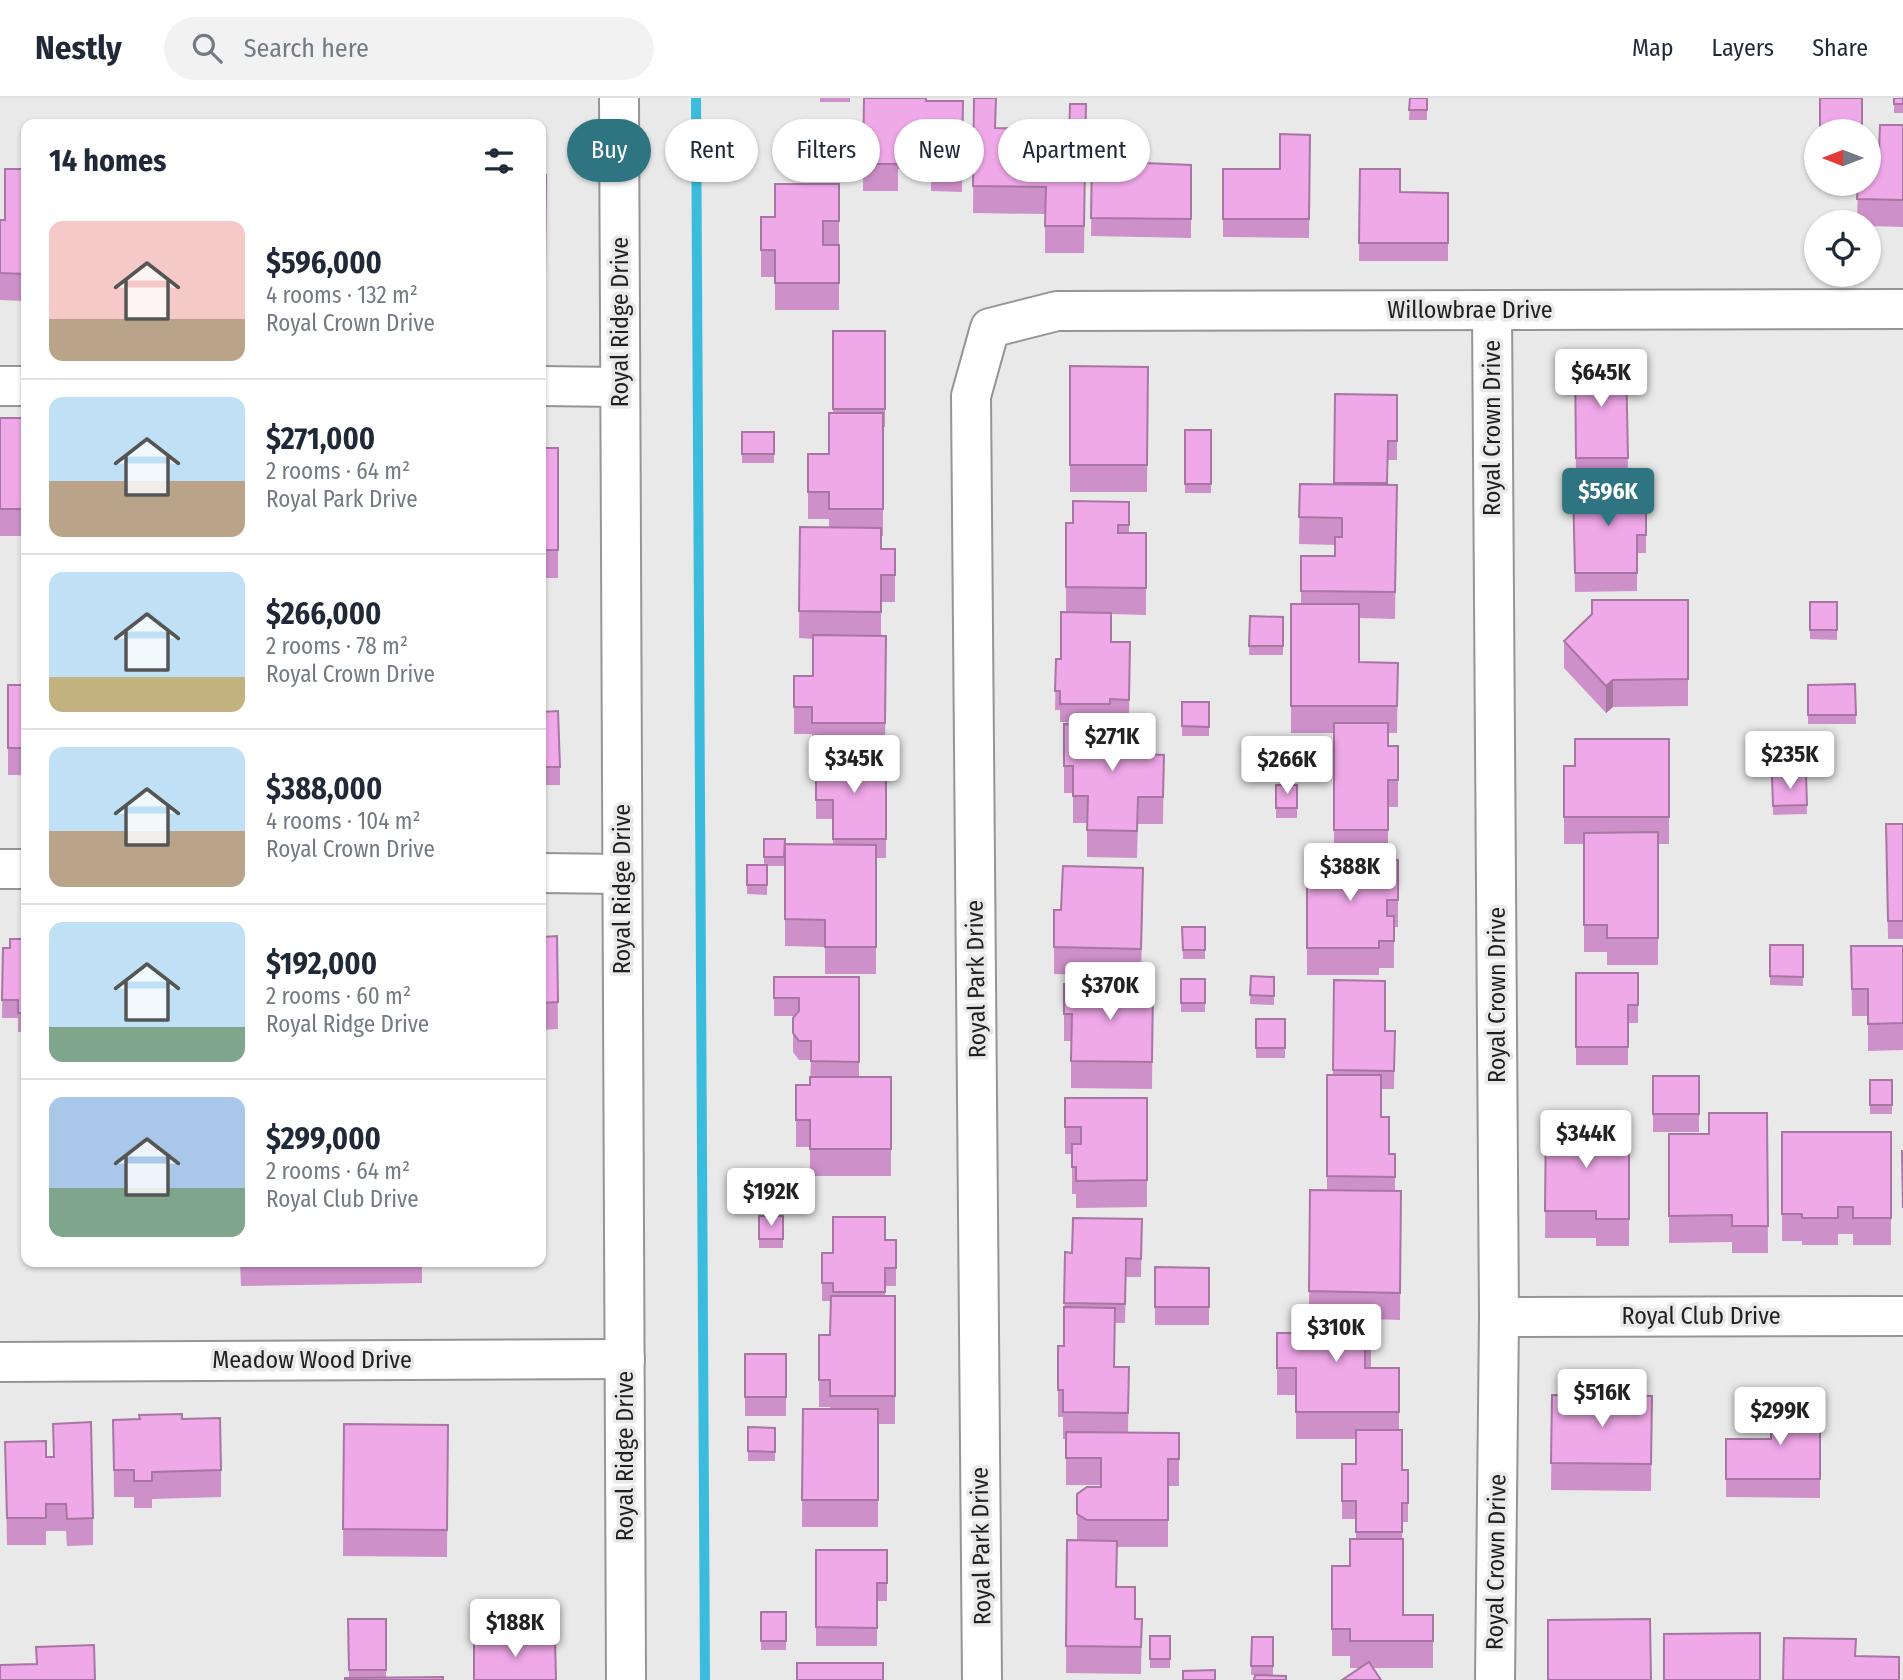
<!DOCTYPE html>
<html lang="en">
<head>
<meta charset="utf-8">
<style>
  :root { --surface:#fff; --page:#f2f2f3; --text:#1f2937; --muted:#747a83; --line:#e0e1e3; --accent:#2e7481 }
  body { margin:0; font-family:"Fira Sans Condensed",sans-serif; background:var(--page); color:var(--text); height:100vh; display:flex; flex-direction:column; font-size:26px; white-space:nowrap }
  * { box-sizing:border-box; margin:0 }
  p { font-size:23px; color:var(--muted) }
  .icon { flex:none; width:38px; height:38px; fill:none; stroke:currentColor; stroke-width:2; stroke-linecap:round; stroke-linejoin:round }
  .map { position:relative; flex:1; overflow:hidden }
  .drawer { position:absolute; left:21px; top:21px; width:525px; height:1148px; display:flex; flex-direction:column; background:var(--surface); border-radius:14px; box-shadow:0 2px 5px #0004 }
  .drawer>* { flex:none }
  .guide { position:absolute; left:567px; top:21px; width:665px; height:63px; display:flex; gap:14px }
  .needle { width:46px; rotate:270deg }
  .fabs { position:absolute; left:1804px; top:21px; display:grid; gap:14px }
  .fabs a { display:grid; place-items:center; width:77px; height:77px; border-radius:50%; background:var(--surface); box-shadow:0 2px 5px #0004; font-size:35px }
  .price { position:absolute; translate:-50% -60px; padding:0 16px; border-radius:7px; background:#fff; color:#222; font-size:23px; line-height:46px; filter:drop-shadow(0 2px 4px #0008) }
  .price::after { content:''; position:absolute; left:50%; top:42px; width:21px; height:16px; margin-left:-10px; background:inherit; clip-path:polygon(0 0,100% 0,50% 100%) }
  .price.current { background:var(--accent); color:#fff }
  ul { padding:0; list-style:none }
  li { display:flex; align-items:center; gap:21px; height:175px; padding:0 28px }
  li+li { border-top:2px solid var(--line) }
  li span { display:grid; place-items:center; flex:none; width:196px; height:140px; border-radius:14px; color:#555 }
  li>.icon { margin-inline-start:auto }
  span .icon { width:84px; height:84px; fill:#fffc; stroke-width:1 }
  li b { font-size:30px }
  h2 { display:flex; justify-content:space-between; align-items:center; height:84px; padding:0 28px; font-size:30px }
  .chip { padding:0 24px; border-radius:32px; background:var(--surface); box-shadow:0 2px 5px #0004; font-size:24px; line-height:63px }
  .chip.current { background:var(--accent); color:#fff }
  header { display:flex; align-items:center; gap:42px; box-sizing:border-box; height:98px; padding:0 35px; background:var(--surface); border-bottom:2px solid var(--line) }
  header strong { font-size:33px }
  nav { display:flex; gap:38px; margin-inline-start:auto; font-size:24px }
  .search { width:490px; height:63px; background:var(--page); display:flex; align-items:center; gap:18px; box-sizing:border-box; padding:0 24px; border-radius:38px; color:var(--muted); font-size:26px }
  .map>svg:first-child { display:block }
  .lines { fill:none; stroke-linecap:round; stroke-linejoin:round }
  .stream { stroke:#3bbcdd; stroke-width:10 }
  .minor-casing { stroke:#959596; stroke-width:42 }
  .minor { stroke:#fff; stroke-width:38 }
  .wall { fill:#ce90c8 }
  .shaded-wall { fill:#a776a2 }
  .building { fill:#efa8e8; stroke:#a776a2; stroke-width:2 }
  .labels { text-anchor:middle; dominant-baseline:central; stroke-width:7; stroke-linejoin:round; paint-order:stroke }
  .street-label { font-size:24px; fill:#1f1f20; stroke:#e9e9ea }
</style>
</head>
<body>
<header>
<strong>Nestly</strong>
<div class="search"><svg class="icon" aria-label="search" viewBox="0 0 24 24"><circle cx="10" cy="10" r="6"/><path d="M15 15l6 6"/></svg>Search here</div>
<nav><a>Map</a><a>Layers</a><a>Share</a></nav>
</header>
<div class="map">
<svg width="1903" height="1582" viewBox="0 0 1903 1582">
  <rect width="100%" height="100%" fill="#e9e9ea"/>
  <g class="lines">
    <path class="stream" d="M 696,0 L 705,1582"/>
    <defs>
      <g id="minor">
        <path d="M 619,0 L 626,1582"/>
        <path d="M 1492,212 L 1499,1219 L 1495,1582"/>
        <path d="M 0,288 L 26,288"/>
        <path d="M 541,288 L 620,289"/>
        <path d="M 0,771 L 26,771"/>
        <path d="M 541,775 L 622,776"/>
        <path d="M 1499,1219 L 1903,1218"/>
        <path d="M 0,1264 L 625,1261"/>
        <path d="M 982,1582 L 971,298 L 990,230 L 1057,213 L 1903,211"/>
      </g>
    </defs>
    <use href="#minor" class="minor-casing"/>
    <use href="#minor" class="minor"/>
  </g>
  <g class="wall">
    <rect x="820" y="0" width="30" height="4"/>
    <path d="M 864,0 L 926,3 L 963,3 L 962,94 L 931,93 L 931,71 L 898,71 L 898,93 L 863,93 Z"/>
    <path d="M 974,0 L 995,30 L 1033,41 L 1069,41 L 1086,6 L 1084,155 L 1045,155 L 1045,116 L 973,115 Z"/>
    <path d="M 1410,0 L 1427,0 L 1427,22 L 1409,22 Z"/>
    <rect x="1894" y="0" width="9" height="15"/>
    <path d="M 1903,27 L 1903,129 L 1869,128 L 1869,124 L 1857,124 L 1858,86 L 1879,55 Z"/>
    <path d="M 1310,37 L 1309,140 L 1223,139 L 1223,71 L 1280,71 Z"/>
    <path d="M 1092,57 L 1145,65 L 1191,67 L 1191,140 L 1091,138 Z"/>
    <path d="M 26,71 L 26,203 L 0,202 L 0,122 L 5,122 Z"/>
    <path d="M 1360,71 L 1400,94 L 1448,95 L 1448,163 L 1359,163 Z"/>
    <path d="M 541,77 L 546,77 L 545,211 L 541,211 Z"/>
    <path d="M 839,86 L 839,212 L 775,212 L 775,179 L 761,179 L 761,119 L 775,119 Z"/>
    <path d="M 833,233 L 885,233 L 885,329 L 883,329 L 883,438 L 881,438 L 881,451 L 895,451 L 895,504 L 881,504 L 881,538 L 886,538 L 885,652 L 812,652 L 812,636 L 794,636 L 794,578 L 813,578 L 813,541 L 799,540 L 800,429 L 829,429 L 829,421 L 808,421 L 808,356 L 829,356 L 833,315 Z"/>
    <path d="M 1575,261 L 1626,261 L 1628,378 L 1576,379 Z"/>
    <path d="M 1070,268 L 1148,269 L 1147,394 L 1070,394 Z"/>
    <path d="M 1335,296 L 1397,297 L 1397,362 L 1388,362 L 1387,387 L 1397,387 L 1395,521 L 1359,520 L 1359,564 L 1398,565 L 1397,635 L 1388,635 L 1388,648 L 1398,648 L 1398,709 L 1388,709 L 1388,759 L 1334,759 L 1334,635 L 1291,635 L 1291,506 L 1301,506 L 1301,458 L 1335,458 L 1335,447 L 1299,446 L 1300,386 L 1334,387 Z"/>
    <rect x="0" y="320" width="26" height="118"/>
    <rect x="1185" y="332" width="26" height="63"/>
    <rect x="742" y="334" width="32" height="31"/>
    <rect x="541" y="350" width="17" height="130"/>
    <path d="M 1646,388 L 1646,455 L 1637,455 L 1637,493 L 1575,494 L 1573,389 Z"/>
    <path d="M 1129,404 L 1129,435 L 1146,435 L 1146,517 L 1111,516 L 1111,544 L 1130,544 L 1129,620 L 1110,620 L 1110,625 L 1060,624 L 1060,612 L 1055,612 L 1056,561 L 1061,561 L 1066,514 L 1066,425 L 1073,425 Z"/>
    <path d="M 1688,502 L 1688,608 L 1613,609 L 1606,615 L 1564,570 L 1564,543 Z"/>
    <path d="M 1810,504 L 1837,504 L 1837,542 L 1810,541 Z"/>
    <path d="M 1250,518 L 1283,519 L 1283,557 L 1249,557 Z"/>
    <path d="M 1855,586 L 1856,626 L 1808,626 L 1808,587 Z"/>
    <rect x="8" y="587" width="18" height="90"/>
    <rect x="1182" y="604" width="27" height="34"/>
    <path d="M 541,614 L 560,669 L 560,687 L 541,687 Z"/>
    <path d="M 1064,626 L 1144,656 L 1164,657 L 1163,726 L 1138,726 L 1137,760 L 1087,759 L 1087,725 L 1073,725 L 1073,695 L 1064,695 Z"/>
    <path d="M 1669,641 L 1669,746 L 1658,746 L 1658,867 L 1607,867 L 1607,854 L 1584,854 L 1584,746 L 1564,746 L 1564,668 L 1575,668 Z"/>
    <path d="M 816,658 L 886,658 L 886,760 L 876,760 L 876,876 L 825,876 L 825,849 L 785,848 L 785,751 L 784,768 L 767,768 L 767,797 L 747,796 L 747,767 L 764,767 L 764,741 L 785,746 L 833,747 L 833,721 L 816,721 Z"/>
    <path d="M 1306,660 L 1303,680 L 1280,677 L 1280,668 Z"/>
    <path d="M 1806,677 L 1807,716 L 1773,717 L 1772,678 Z"/>
    <rect x="1276" y="687" width="21" height="33"/>
    <path d="M 1886,726 L 1903,726 L 1903,841 L 1888,841 Z"/>
    <path d="M 1307,762 L 1398,762 L 1398,829 L 1394,829 L 1394,870 L 1379,870 L 1379,877 L 1307,877 Z"/>
    <path d="M 1143,797 L 1141,878 L 1054,876 L 1054,812 L 1061,812 Z"/>
    <path d="M 541,826 L 542,839 L 557,838 L 558,931 L 541,932 Z"/>
    <path d="M 1182,829 L 1205,829 L 1205,861 L 1183,861 Z"/>
    <path d="M 26,841 L 26,934 L 18,934 L 18,920 L 2,920 L 3,850 L 10,850 Z"/>
    <path d="M 1770,847 L 1803,847 L 1803,888 L 1770,887 Z"/>
    <path d="M 1851,848 L 1903,848 L 1903,952 L 1868,953 L 1868,918 L 1852,918 Z"/>
    <path d="M 1576,875 L 1638,875 L 1638,925 L 1628,925 L 1628,967 L 1576,967 Z"/>
    <path d="M 1251,878 L 1274,879 L 1274,907 L 1250,906 Z"/>
    <path d="M 774,879 L 859,879 L 859,979 L 891,979 L 891,1078 L 810,1078 L 810,1049 L 796,1049 L 796,987 L 810,987 L 811,962 L 799,962 L 793,954 L 793,920 L 794,918 L 774,918 Z"/>
    <rect x="1181" y="881" width="24" height="33"/>
    <path d="M 1334,882 L 1385,933 L 1395,933 L 1394,991 L 1381,991 L 1381,1019 L 1389,1056 L 1395,1056 L 1395,1093 L 1401,1093 L 1400,1222 L 1371,1221 L 1371,1269 L 1365,1269 L 1365,1270 L 1399,1270 L 1399,1332 L 1402,1372 L 1408,1372 L 1408,1424 L 1402,1424 L 1403,1517 L 1433,1517 L 1433,1570 L 1350,1570 L 1350,1558 L 1332,1558 L 1332,1468 L 1350,1468 L 1356,1441 L 1356,1421 L 1342,1421 L 1342,1366 L 1356,1366 L 1356,1341 L 1296,1341 L 1296,1297 L 1277,1297 L 1277,1235 L 1296,1235 L 1309,1212 L 1310,1092 L 1327,1092 L 1327,977 L 1333,977 Z"/>
    <path d="M 1064,886 L 1153,887 L 1152,991 L 1071,990 L 1071,943 L 1064,943 Z"/>
    <rect x="1256" y="921" width="29" height="39"/>
    <rect x="1653" y="978" width="46" height="56"/>
    <rect x="1870" y="982" width="22" height="34"/>
    <path d="M 1065,1000 L 1147,1000 L 1147,1109 L 1076,1110 L 1076,1096 L 1072,1096 L 1072,1056 L 1065,1056 Z"/>
    <path d="M 1767,1015 L 1768,1155 L 1732,1155 L 1732,1144 L 1669,1145 L 1669,1036 L 1709,1036 Z"/>
    <path d="M 1546,1018 L 1584,1035 L 1629,1036 L 1629,1148 L 1596,1148 L 1596,1140 L 1545,1140 Z"/>
    <path d="M 1782,1034 L 1891,1034 L 1891,1147 L 1853,1147 L 1853,1136 L 1838,1136 L 1838,1147 L 1802,1147 L 1802,1143 L 1782,1143 Z"/>
    <rect x="759" y="1118" width="24" height="32"/>
    <path d="M 1142,1121 L 1141,1179 L 1126,1179 L 1125,1225 L 1115,1225 L 1114,1269 L 1129,1269 L 1128,1334 L 1179,1335 L 1179,1388 L 1168,1388 L 1168,1449 L 1117,1449 L 1116,1489 L 1135,1521 L 1142,1521 L 1141,1576 L 1066,1575 L 1067,1442 L 1077,1442 L 1077,1396 L 1101,1389 L 1101,1387 L 1066,1387 L 1066,1341 L 1063,1341 L 1063,1319 L 1058,1319 L 1058,1248 L 1064,1248 L 1065,1154 L 1072,1155 Z"/>
    <path d="M 885,1142 L 896,1142 L 896,1188 L 885,1188 L 885,1198 L 895,1198 L 895,1326 L 878,1326 L 878,1429 L 802,1429 L 803,1311 L 830,1311 L 830,1309 L 819,1309 L 819,1237 L 830,1237 L 831,1203 L 822,1203 L 822,1155 L 833,1155 Z"/>
    <path d="M 240,1164 L 422,1164 L 422,1185 L 241,1188 Z"/>
    <path d="M 1155,1169 L 1209,1170 L 1209,1227 L 1155,1227 Z"/>
    <rect x="745" y="1256" width="41" height="62"/>
    <path d="M 1552,1297 L 1652,1298 L 1651,1393 L 1551,1392 Z"/>
    <path d="M 1820,1306 L 1820,1400 L 1726,1399 L 1726,1341 L 1771,1341 Z"/>
    <path d="M 182,1321 L 221,1372 L 221,1399 L 152,1401 L 152,1410 L 134,1410 L 134,1399 L 114,1399 L 113,1322 Z"/>
    <path d="M 53,1326 L 93,1420 L 93,1447 L 67,1448 L 66,1433 L 46,1433 L 46,1447 L 7,1447 L 5,1344 L 46,1359 L 53,1359 Z"/>
    <path d="M 344,1326 L 448,1327 L 447,1459 L 343,1458 Z"/>
    <path d="M 748,1329 L 775,1330 L 775,1363 L 748,1363 Z"/>
    <path d="M 816,1452 L 887,1452 L 887,1503 L 877,1503 L 877,1548 L 816,1548 Z"/>
    <rect x="761" y="1514" width="25" height="38"/>
    <path d="M 348,1521 L 386,1521 L 386,1580 L 349,1580 Z"/>
    <rect x="1150" y="1538" width="20" height="32"/>
    <path d="M 1252,1539 L 1273,1539 L 1273,1577 L 1251,1577 Z"/>
  </g>
  <path class="shaded-wall" d="M 1613,582 L 1613,609 L 1606,615 L 1606,588 Z"/>
  <g class="building">
    <path d="M 864,0 L 926,0 L 926,3 L 963,3 L 962,67 L 931,66 L 931,44 L 898,44 L 898,66 L 863,66 Z"/>
    <path d="M 974,0 L 996,0 L 995,30 L 1033,31 L 1033,41 L 1069,41 L 1070,6 L 1086,6 L 1084,128 L 1045,128 L 1046,89 L 973,88 Z"/>
    <path d="M 1410,0 L 1427,0 L 1427,12 L 1409,12 Z"/>
    <rect x="1820" y="0" width="42" height="33"/>
    <rect x="1894" y="0" width="9" height="6"/>
    <path d="M 1880,27 L 1903,27 L 1903,102 L 1857,101 L 1858,86 L 1869,86 L 1869,54 L 1879,55 Z"/>
    <path d="M 1280,36 L 1310,37 L 1309,121 L 1223,121 L 1223,71 L 1280,71 Z"/>
    <path d="M 1092,57 L 1145,58 L 1145,65 L 1191,67 L 1191,121 L 1091,120 Z"/>
    <path d="M 5,71 L 26,71 L 26,176 L 0,175 L 0,122 L 5,122 Z"/>
    <path d="M 1360,71 L 1400,71 L 1400,94 L 1448,95 L 1448,145 L 1359,145 Z"/>
    <path d="M 541,77 L 546,77 L 545,184 L 541,184 Z"/>
    <path d="M 775,86 L 839,86 L 839,123 L 823,123 L 823,147 L 839,147 L 839,185 L 775,185 L 775,152 L 761,152 L 761,119 L 775,119 Z"/>
    <rect x="833" y="233" width="52" height="78"/>
    <path d="M 1575,261 L 1626,261 L 1628,360 L 1576,360 Z"/>
    <path d="M 1070,268 L 1148,269 L 1147,367 L 1070,367 Z"/>
    <path d="M 1335,296 L 1397,297 L 1397,343 L 1388,343 L 1387,385 L 1334,385 Z"/>
    <path d="M 829,315 L 883,315 L 883,411 L 829,411 L 829,394 L 808,394 L 808,356 L 829,356 Z"/>
    <rect x="0" y="320" width="26" height="91"/>
    <rect x="1185" y="332" width="26" height="54"/>
    <rect x="742" y="334" width="32" height="22"/>
    <rect x="541" y="350" width="17" height="102"/>
    <path d="M 1300,386 L 1397,387 L 1395,494 L 1301,493 L 1301,458 L 1335,458 L 1335,439 L 1342,439 L 1342,420 L 1299,419 Z"/>
    <path d="M 1646,388 L 1646,437 L 1637,437 L 1637,475 L 1575,475 L 1573,389 Z"/>
    <path d="M 1073,403 L 1129,404 L 1129,427 L 1118,427 L 1118,435 L 1146,435 L 1146,490 L 1066,489 L 1066,425 L 1073,425 Z"/>
    <path d="M 800,429 L 881,430 L 881,451 L 895,451 L 895,477 L 881,477 L 881,514 L 799,513 Z"/>
    <path d="M 1592,502 L 1688,502 L 1688,581 L 1613,582 L 1606,588 L 1564,543 L 1592,516 Z"/>
    <rect x="1810" y="504" width="27" height="28"/>
    <path d="M 1291,506 L 1359,506 L 1359,564 L 1398,565 L 1397,608 L 1291,608 Z"/>
    <path d="M 1061,514 L 1111,515 L 1111,544 L 1130,544 L 1129,602 L 1110,601 L 1110,606 L 1060,606 L 1060,593 L 1055,593 L 1056,561 L 1061,561 Z"/>
    <path d="M 1250,518 L 1283,519 L 1283,548 L 1249,548 Z"/>
    <path d="M 813,537 L 886,538 L 885,625 L 812,625 L 812,609 L 794,609 L 794,578 L 813,578 Z"/>
    <path d="M 1855,586 L 1856,617 L 1808,617 L 1808,587 Z"/>
    <rect x="8" y="587" width="18" height="63"/>
    <path d="M 1182,604 L 1209,604 L 1209,629 L 1182,628 Z"/>
    <path d="M 558,613 L 560,669 L 541,669 L 541,614 Z"/>
    <path d="M 1334,625 L 1388,625 L 1388,648 L 1398,648 L 1398,682 L 1388,682 L 1388,732 L 1334,732 Z"/>
    <path d="M 1064,626 L 1144,628 L 1144,656 L 1164,657 L 1163,699 L 1138,699 L 1137,733 L 1087,732 L 1088,698 L 1073,698 L 1073,668 L 1064,668 Z"/>
    <path d="M 1575,641 L 1669,641 L 1669,719 L 1564,719 L 1564,668 L 1575,668 Z"/>
    <path d="M 1283,648 L 1306,651 L 1303,671 L 1280,668 Z"/>
    <path d="M 816,658 L 886,658 L 886,741 L 833,741 L 833,702 L 816,702 Z"/>
    <path d="M 1806,677 L 1807,707 L 1773,708 L 1772,678 Z"/>
    <rect x="1276" y="687" width="21" height="23"/>
    <path d="M 1886,726 L 1903,726 L 1903,823 L 1888,823 Z"/>
    <path d="M 1658,734 L 1658,840 L 1607,840 L 1607,827 L 1584,827 L 1584,735 Z"/>
    <path d="M 764,741 L 785,741 L 784,759 L 764,759 Z"/>
    <path d="M 785,746 L 876,747 L 876,849 L 825,849 L 825,822 L 785,821 Z"/>
    <path d="M 1307,762 L 1398,762 L 1398,802 L 1387,802 L 1387,818 L 1394,818 L 1394,843 L 1379,843 L 1379,850 L 1307,850 Z"/>
    <rect x="747" y="767" width="20" height="20"/>
    <path d="M 1063,768 L 1143,770 L 1141,851 L 1054,849 L 1054,812 L 1061,812 Z"/>
    <path d="M 541,826 L 542,826 L 542,839 L 557,838 L 558,904 L 541,905 Z"/>
    <path d="M 1182,829 L 1205,829 L 1205,852 L 1183,852 Z"/>
    <path d="M 10,841 L 26,841 L 26,915 L 18,915 L 18,902 L 2,902 L 3,850 L 10,850 Z"/>
    <path d="M 1770,847 L 1803,847 L 1803,879 L 1770,878 Z"/>
    <path d="M 1851,848 L 1903,848 L 1903,925 L 1868,926 L 1868,891 L 1852,891 Z"/>
    <path d="M 1576,875 L 1638,875 L 1638,907 L 1628,907 L 1628,949 L 1576,949 Z"/>
    <path d="M 1251,878 L 1274,879 L 1274,898 L 1250,897 Z"/>
    <path d="M 774,879 L 859,879 L 859,964 L 811,963 L 811,943 L 799,943 L 793,935 L 793,920 L 799,913 L 799,900 L 774,900 Z"/>
    <rect x="1181" y="881" width="24" height="24"/>
    <path d="M 1334,882 L 1385,883 L 1385,933 L 1395,933 L 1394,973 L 1333,972 Z"/>
    <path d="M 1064,886 L 1153,887 L 1152,964 L 1071,963 L 1072,916 L 1064,916 Z"/>
    <rect x="1256" y="921" width="29" height="29"/>
    <path d="M 1327,977 L 1381,977 L 1381,1019 L 1389,1019 L 1389,1056 L 1395,1056 L 1395,1079 L 1327,1078 Z"/>
    <rect x="1653" y="978" width="46" height="38"/>
    <path d="M 810,979 L 891,979 L 891,1051 L 810,1051 L 810,1022 L 796,1022 L 796,987 L 810,987 Z"/>
    <rect x="1870" y="982" width="22" height="25"/>
    <path d="M 1065,1000 L 1147,1000 L 1147,1082 L 1076,1083 L 1076,1069 L 1072,1069 L 1072,1046 L 1081,1046 L 1081,1029 L 1065,1029 Z"/>
    <path d="M 1709,1015 L 1767,1015 L 1768,1128 L 1732,1128 L 1732,1117 L 1669,1118 L 1669,1036 L 1709,1036 Z"/>
    <path d="M 1546,1018 L 1584,1018 L 1584,1035 L 1629,1036 L 1629,1121 L 1596,1121 L 1596,1113 L 1545,1113 Z"/>
    <path d="M 1782,1034 L 1891,1034 L 1891,1120 L 1853,1120 L 1853,1109 L 1838,1109 L 1838,1120 L 1802,1120 L 1802,1116 L 1782,1116 Z"/>
    <path d="M 1902,1053 L 1903,1053 L 1903,1110 Z"/>
    <path d="M 1310,1092 L 1401,1093 L 1400,1195 L 1309,1193 Z"/>
    <rect x="759" y="1118" width="24" height="23"/>
    <path d="M 833,1119 L 885,1119 L 885,1142 L 896,1142 L 896,1170 L 885,1170 L 885,1194 L 833,1194 L 833,1185 L 822,1185 L 822,1155 L 833,1155 Z"/>
    <path d="M 1073,1120 L 1142,1121 L 1141,1161 L 1126,1160 L 1125,1206 L 1064,1205 L 1065,1154 L 1072,1155 Z"/>
    <path d="M 1155,1169 L 1209,1170 L 1209,1209 L 1155,1209 Z"/>
    <path d="M 831,1198 L 895,1198 L 895,1298 L 830,1298 L 830,1282 L 819,1282 L 819,1237 L 830,1237 Z"/>
    <path d="M 1064,1209 L 1115,1210 L 1114,1269 L 1129,1269 L 1128,1315 L 1063,1314 L 1063,1292 L 1058,1292 L 1058,1248 L 1064,1248 Z"/>
    <path d="M 1296,1212 L 1371,1212 L 1371,1242 L 1365,1242 L 1365,1270 L 1399,1270 L 1399,1314 L 1296,1314 L 1296,1270 L 1277,1270 L 1277,1235 L 1296,1235 Z"/>
    <rect x="745" y="1256" width="41" height="43"/>
    <path d="M 1552,1297 L 1652,1298 L 1651,1366 L 1551,1365 Z"/>
    <path d="M 1771,1306 L 1820,1306 L 1820,1381 L 1726,1381 L 1726,1341 L 1771,1341 Z"/>
    <path d="M 803,1311 L 878,1311 L 878,1402 L 802,1402 Z"/>
    <path d="M 182,1316 L 182,1321 L 220,1320 L 221,1372 L 152,1374 L 152,1383 L 134,1383 L 134,1372 L 114,1372 L 113,1322 L 140,1321 L 139,1317 Z"/>
    <path d="M 91,1324 L 93,1420 L 67,1421 L 66,1406 L 46,1406 L 46,1420 L 7,1420 L 5,1344 L 46,1343 L 46,1359 L 54,1359 L 53,1326 Z"/>
    <path d="M 344,1326 L 448,1327 L 447,1432 L 343,1431 Z"/>
    <path d="M 748,1329 L 775,1330 L 775,1354 L 748,1353 Z"/>
    <path d="M 1356,1332 L 1402,1332 L 1402,1372 L 1408,1372 L 1408,1405 L 1402,1405 L 1402,1434 L 1356,1434 L 1356,1403 L 1342,1403 L 1342,1366 L 1356,1366 Z"/>
    <path d="M 1066,1334 L 1179,1335 L 1179,1361 L 1168,1361 L 1168,1422 L 1087,1422 L 1077,1416 L 1077,1396 L 1087,1389 L 1101,1389 L 1101,1360 L 1066,1360 Z"/>
    <path d="M 1350,1441 L 1403,1441 L 1403,1517 L 1433,1517 L 1433,1543 L 1350,1543 L 1350,1531 L 1332,1531 L 1332,1468 L 1350,1468 Z"/>
    <path d="M 1067,1442 L 1117,1443 L 1116,1489 L 1135,1489 L 1135,1521 L 1142,1521 L 1141,1549 L 1066,1548 Z"/>
    <path d="M 816,1452 L 887,1452 L 887,1485 L 877,1485 L 877,1530 L 816,1529 Z"/>
    <rect x="761" y="1514" width="25" height="29"/>
    <path d="M 348,1521 L 386,1521 L 386,1572 L 349,1572 Z"/>
    <path d="M 1650,1521 L 1651,1582 L 1548,1582 L 1548,1522 Z"/>
    <path d="M 1760,1535 L 1760,1582 L 1664,1582 L 1664,1536 Z"/>
    <rect x="1150" y="1538" width="20" height="23"/>
    <path d="M 1252,1539 L 1273,1539 L 1273,1568 L 1251,1568 Z"/>
    <path d="M 555,1540 L 556,1582 L 474,1582 L 474,1541 Z"/>
    <path d="M 1784,1540 L 1856,1541 L 1855,1558 L 1899,1559 L 1899,1582 L 1783,1582 Z"/>
    <path d="M 94,1547 L 95,1582 L 0,1582 L 0,1567 L 37,1566 L 36,1549 Z"/>
    <path d="M 1369,1564 L 1381,1582 L 1342,1582 Z"/>
    <rect x="797" y="1565" width="86" height="17"/>
    <path d="M 1215,1572 L 1215,1582 L 1183,1582 L 1183,1573 Z"/>
    <path d="M 1255,1577 L 1286,1578 L 1286,1582 L 1254,1582 Z"/>
    <path d="M 443,1579 L 443,1582 L 345,1582 L 345,1580 Z"/>
  </g>
  <g class="labels">
    <g class="street-label">
      <text x="1470" y="212">Willowbrae Drive</text>
      <text transform="translate(620 224) rotate(-90)">Royal Ridge Drive</text>
      <text transform="translate(1492 330) rotate(-90)">Royal Crown Drive</text>
      <text transform="translate(622 791) rotate(-90)">Royal Ridge Drive</text>
      <text transform="translate(976 881) rotate(-91)">Royal Park Drive</text>
      <text transform="translate(1497 897) rotate(-90)">Royal Crown Drive</text>
      <text x="1701" y="1218">Royal Club Drive</text>
      <text x="312" y="1262">Meadow Wood Drive</text>
      <text transform="translate(625 1358) rotate(-90)">Royal Ridge Drive</text>
      <text transform="translate(981 1448) rotate(-91)">Royal Park Drive</text>
      <text transform="translate(1496 1464) rotate(-89)">Royal Crown Drive</text>
    </g>
  </g>
</svg>
<div class="fabs">
<a><svg class="needle" viewBox="-14 -14 28 28"><path d="M0-13l5 13h-10z" fill="#e53935"/><path d="M0 13l5-13h-10z" fill="#747a83"/></svg></a>
<a><svg class="icon" aria-label="locate" viewBox="0 0 24 24"><circle cx="12" cy="12" r="6"/><path d="M12 2v4M12 18v4M2 12h4M18 12h4"/></svg></a>
</div>
<b class="price" style="left:1601px;top:311px">$645K</b>
<b class="price current" style="left:1608px;top:430px">$596K</b>
<b class="price" style="left:1112px;top:675px">$271K</b>
<b class="price" style="left:1790px;top:693px">$235K</b>
<b class="price" style="left:854px;top:697px">$345K</b>
<b class="price" style="left:1287px;top:698px">$266K</b>
<b class="price" style="left:1350px;top:805px">$388K</b>
<b class="price" style="left:1110px;top:924px">$370K</b>
<b class="price" style="left:1586px;top:1072px">$344K</b>
<b class="price" style="left:771px;top:1130px">$192K</b>
<b class="price" style="left:1336px;top:1266px">$310K</b>
<b class="price" style="left:1602px;top:1331px">$516K</b>
<b class="price" style="left:1780px;top:1349px">$299K</b>
<b class="price" style="left:515px;top:1561px">$188K</b>
<div class="guide">
<a class="chip current">Buy</a>
<a class="chip">Rent</a>
<a class="chip">Filters</a>
<a class="chip">New</a>
<a class="chip">Apartment</a>
</div>
<section class="drawer">
<h2>14 homes<svg class="icon" aria-label="filters" viewBox="0 0 24 24"><path d="M4 7h16M4 17h16"/><circle cx="9" cy="7" r="2"/><circle cx="15" cy="17" r="2"/></svg></h2>
<ul>
<li><span style="background:linear-gradient(#f6c9c9 70%,#b9a48a 0)"><svg class="icon" aria-label="home" viewBox="0 0 24 24"><path d="M3 11l9-7 9 7M6 9v11h12V9"/></svg></span><div><b>$596,000</b><p>4 rooms · 132 m²</p><p>Royal Crown Drive</p></div></li>
<li><span style="background:linear-gradient(#bfe0f5 60%,#b9a48a 0)"><svg class="icon" aria-label="home" viewBox="0 0 24 24"><path d="M3 11l9-7 9 7M6 9v11h12V9"/></svg></span><div><b>$271,000</b><p>2 rooms · 64 m²</p><p>Royal Park Drive</p></div></li>
<li><span style="background:linear-gradient(#bfe0f5 75%,#c2b280 0)"><svg class="icon" aria-label="home" viewBox="0 0 24 24"><path d="M3 11l9-7 9 7M6 9v11h12V9"/></svg></span><div><b>$266,000</b><p>2 rooms · 78 m²</p><p>Royal Crown Drive</p></div></li>
<li><span style="background:linear-gradient(#bfe0f5 60%,#b9a48a 0)"><svg class="icon" aria-label="home" viewBox="0 0 24 24"><path d="M3 11l9-7 9 7M6 9v11h12V9"/></svg></span><div><b>$388,000</b><p>4 rooms · 104 m²</p><p>Royal Crown Drive</p></div></li>
<li><span style="background:linear-gradient(#bfe0f5 75%,#7fa58c 0)"><svg class="icon" aria-label="home" viewBox="0 0 24 24"><path d="M3 11l9-7 9 7M6 9v11h12V9"/></svg></span><div><b>$192,000</b><p>2 rooms · 60 m²</p><p>Royal Ridge Drive</p></div></li>
<li><span style="background:linear-gradient(#a9c7e8 65%,#7fa58c 0)"><svg class="icon" aria-label="home" viewBox="0 0 24 24"><path d="M3 11l9-7 9 7M6 9v11h12V9"/></svg></span><div><b>$299,000</b><p>2 rooms · 64 m²</p><p>Royal Club Drive</p></div></li>
</ul>
</section>
</div>
</body>
</html>
